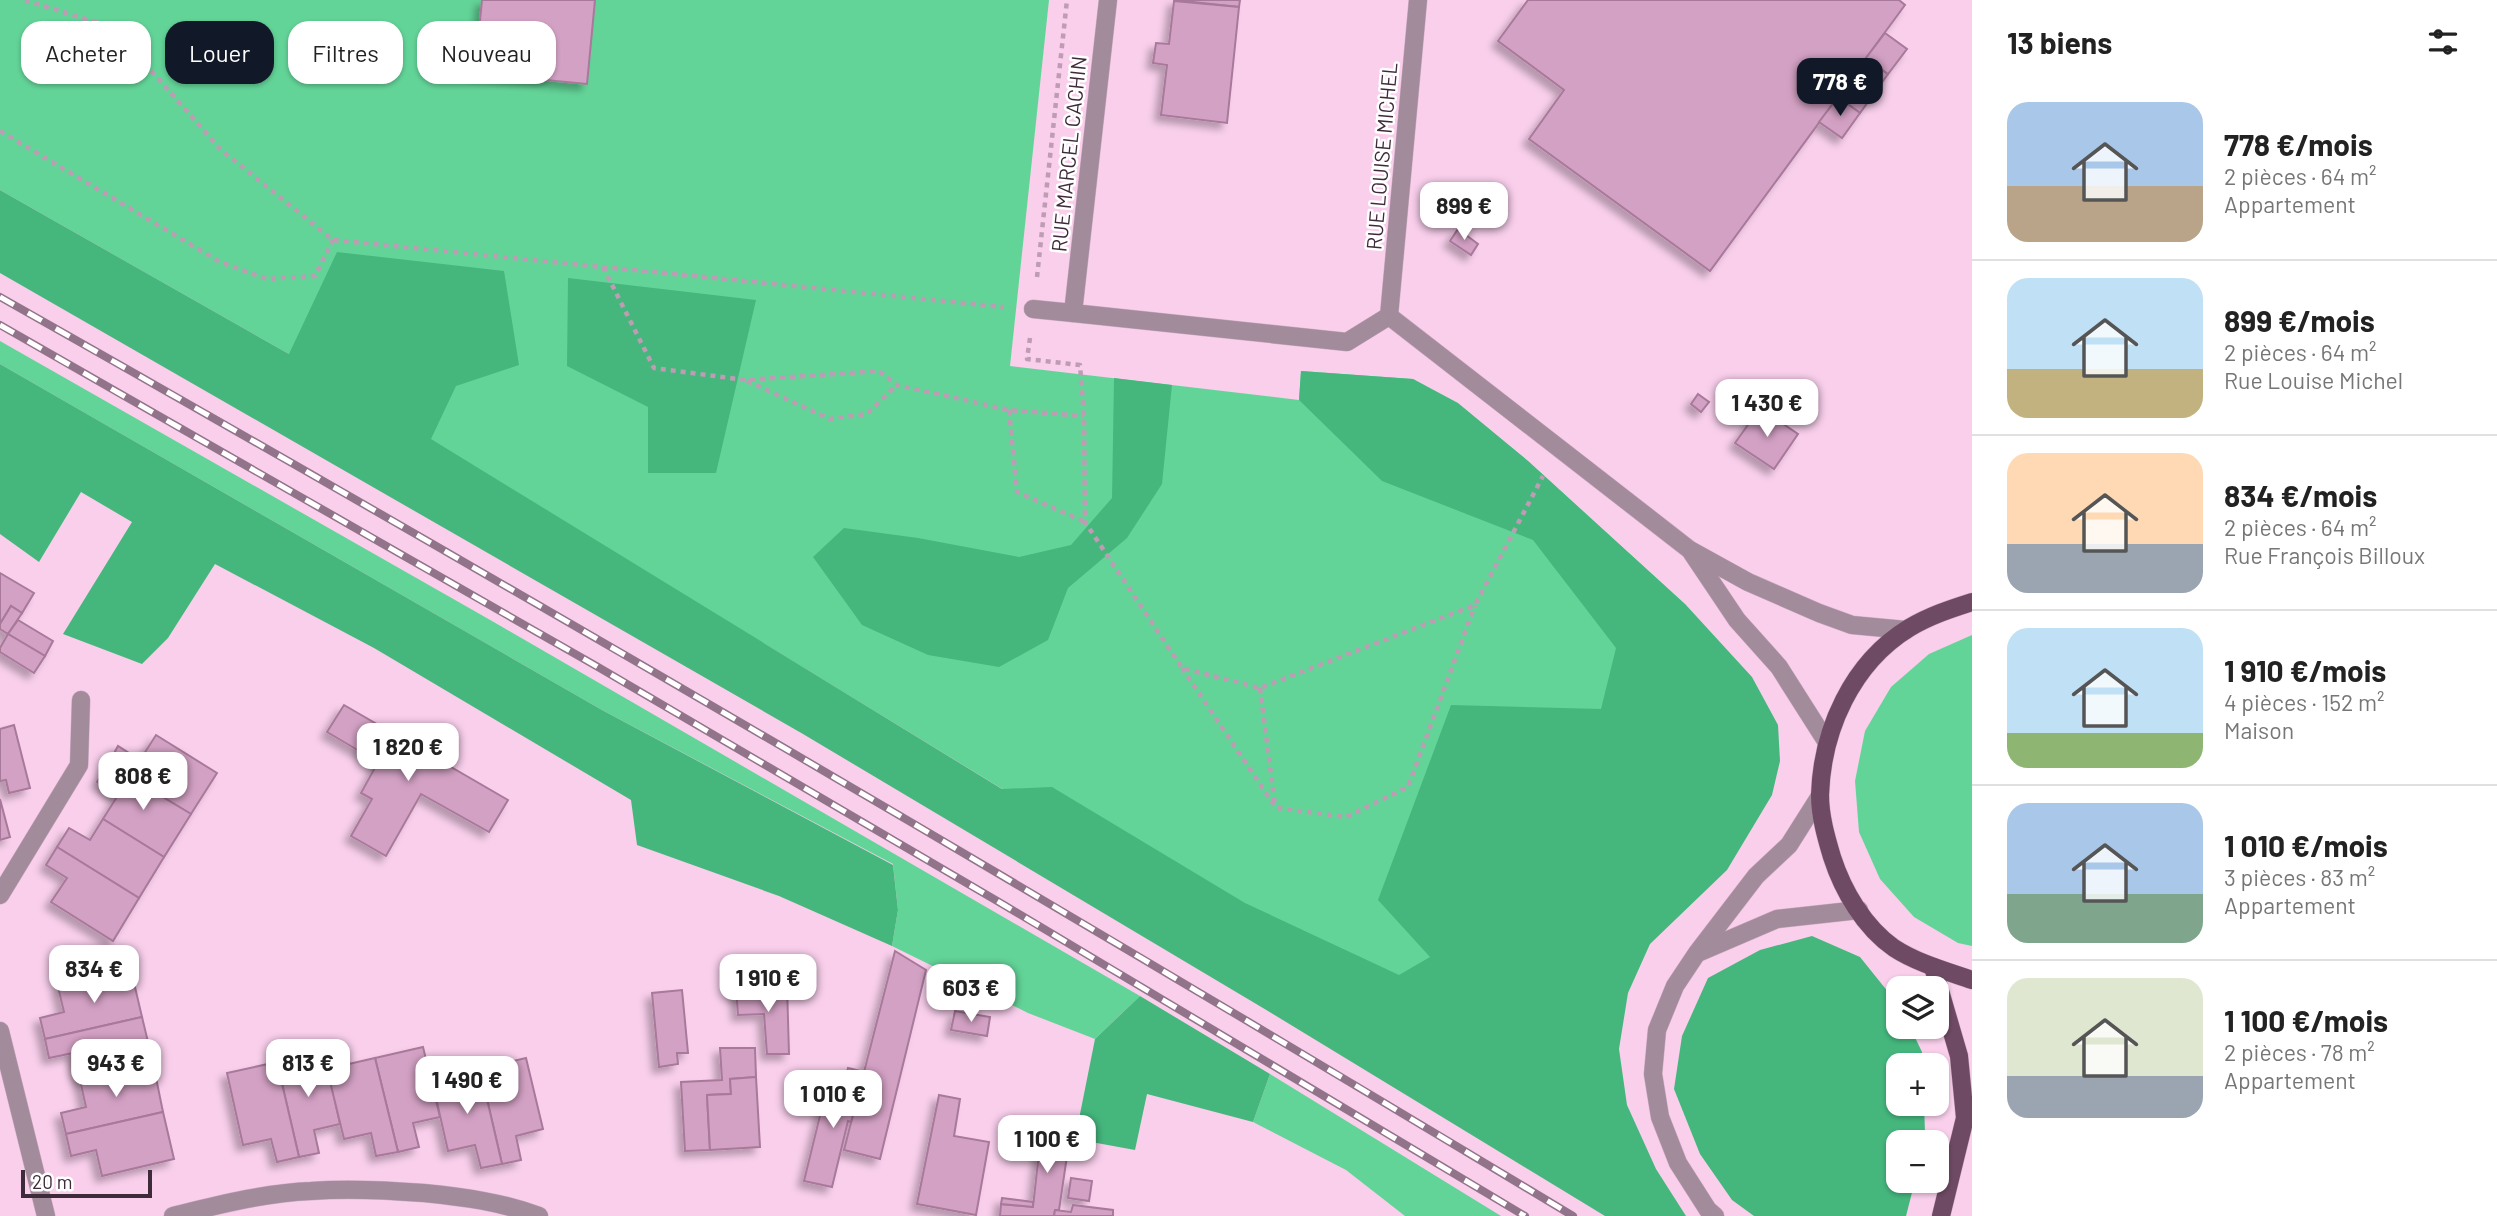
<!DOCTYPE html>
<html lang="fr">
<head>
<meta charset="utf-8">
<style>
  :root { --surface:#fff; --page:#f2f2f2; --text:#222; --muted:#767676; --line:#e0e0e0; --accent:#111827 }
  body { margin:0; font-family:Barlow,sans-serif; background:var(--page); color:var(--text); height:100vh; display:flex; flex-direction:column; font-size:26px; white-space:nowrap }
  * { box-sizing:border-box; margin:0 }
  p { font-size:23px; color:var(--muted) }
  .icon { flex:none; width:38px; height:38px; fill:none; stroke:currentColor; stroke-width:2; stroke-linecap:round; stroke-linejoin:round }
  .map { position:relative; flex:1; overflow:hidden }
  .drawer { display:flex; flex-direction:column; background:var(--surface); width:525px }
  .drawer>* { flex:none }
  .guide { position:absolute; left:21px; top:21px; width:665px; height:63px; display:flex; gap:14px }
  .controls { position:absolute; left:1886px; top:976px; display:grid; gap:14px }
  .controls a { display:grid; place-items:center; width:63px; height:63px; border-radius:14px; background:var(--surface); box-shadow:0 2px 5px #0004; font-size:35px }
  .scale { position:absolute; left:21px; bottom:18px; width:131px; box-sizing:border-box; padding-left:7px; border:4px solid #3e2b39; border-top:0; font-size:19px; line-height:24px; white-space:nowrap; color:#3e2b39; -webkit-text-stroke:5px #fff; paint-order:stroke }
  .price { position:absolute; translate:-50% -60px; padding:0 16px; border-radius:14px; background:#fff; color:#222; font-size:23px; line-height:46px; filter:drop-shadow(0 2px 4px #0008) }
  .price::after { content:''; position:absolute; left:50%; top:42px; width:21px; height:16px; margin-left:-10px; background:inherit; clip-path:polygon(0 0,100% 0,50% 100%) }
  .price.selected { background:var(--accent); color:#fff }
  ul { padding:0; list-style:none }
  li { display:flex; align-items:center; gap:21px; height:175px; padding:0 35px }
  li+li { border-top:2px solid var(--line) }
  li span { display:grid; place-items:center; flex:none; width:196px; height:140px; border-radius:21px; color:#555 }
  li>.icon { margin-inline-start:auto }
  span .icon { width:84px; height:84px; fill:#fffc; stroke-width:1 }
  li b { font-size:30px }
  h2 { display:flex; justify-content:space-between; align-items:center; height:84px; padding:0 35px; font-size:30px }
  .tag { padding:0 24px; border-radius:21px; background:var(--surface); box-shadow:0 2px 5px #0004; font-size:24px; line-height:63px }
  .tag.selected { background:var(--accent); color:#fff }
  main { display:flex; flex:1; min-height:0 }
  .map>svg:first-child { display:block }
  .green { fill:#63d498 }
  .forest { fill:#45b77d }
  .building { fill:#d3a1c4; stroke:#a8799a; stroke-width:2; filter:url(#shadow) }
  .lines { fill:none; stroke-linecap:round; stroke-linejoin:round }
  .lane-casing { stroke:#d4aec8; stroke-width:19 }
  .street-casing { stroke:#d4aec8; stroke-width:19 }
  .primary-casing { stroke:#d4aec8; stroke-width:19 }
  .path { stroke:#be9cb4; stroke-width:4.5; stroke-dasharray:5 5; stroke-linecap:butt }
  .lane { stroke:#a28c9b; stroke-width:18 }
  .street { stroke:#a28c9b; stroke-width:18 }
  .primary { stroke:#6f4a64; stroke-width:18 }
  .rail-casing { stroke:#917489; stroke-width:8 }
  .rail { stroke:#fff; stroke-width:5; stroke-dasharray:16; stroke-linecap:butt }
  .labels { text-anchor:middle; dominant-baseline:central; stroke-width:5; stroke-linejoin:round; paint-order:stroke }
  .street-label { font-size:21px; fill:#3e2b39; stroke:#fff }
</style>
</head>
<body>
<main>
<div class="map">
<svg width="1972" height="1216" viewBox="0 0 1972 1216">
  <defs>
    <filter id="shadow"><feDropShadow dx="-6" dy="6" stdDeviation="3.5" flood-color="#0004"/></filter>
  </defs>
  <rect width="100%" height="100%" fill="#f9cfec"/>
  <g class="green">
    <path d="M 0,0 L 1049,0 L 1010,366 L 1299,400 L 1301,371 L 1413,379 L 1458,404 L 1528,461 L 1686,605 L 1516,1102 L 289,354 L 0,190 Z"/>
    <path d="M 0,341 L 492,621 L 1140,996 L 1095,1039 L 1028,1013 L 892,946 L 898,910 L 893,864 L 602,710 L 0,364 Z"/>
    <path d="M 1972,635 L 1972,946 L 1958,943 L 1914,917 L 1880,879 L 1859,832 L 1855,781 L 1865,731 L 1891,687 L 1929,654 Z"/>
    <path d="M 1270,1074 L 1501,1216 L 1405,1216 L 1346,1170 L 1253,1122 Z"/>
  </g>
  <g class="forest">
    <path d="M 0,190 L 289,354 L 337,252 L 504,271 L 519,365 L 456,386 L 431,439 L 1002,789 L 1052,787 L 1245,903 L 1399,975 L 1430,957 L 1378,900 L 1451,705 L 1601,709 L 1616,648 L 1533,540 L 1382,481 L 1299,400 L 1301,371 L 1413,379 L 1458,403 L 1528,461 L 1686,605 L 1752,677 L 1778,725 L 1780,761 L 1772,795 L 1727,870 L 1650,944 L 1628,993 L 1619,1049 L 1627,1105 L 1656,1169 L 1686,1216 L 1605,1216 L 1268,1011 L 803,734 L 0,273 Z"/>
    <path d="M 568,278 L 756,300 L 716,473 L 648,473 L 648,407 L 567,366 Z"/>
    <path d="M 0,364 L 602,710 L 893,865 L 898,910 L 892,946 L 779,896 L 637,845 L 631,800 L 374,648 L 215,564 L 168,638 L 142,664 L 63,634 L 132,522 L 81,492 L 39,562 L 0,534 Z"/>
    <path d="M 1114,378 L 1172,385 L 1162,484 L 1127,538 L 1068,588 L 1048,640 L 999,667 L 928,655 L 862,625 L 813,557 L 844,528 L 918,538 L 1019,557 L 1071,545 L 1112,498 Z"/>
    <path d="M 1812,936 L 1860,957 L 1897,1003 L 1899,1027 L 1910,1027 L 1922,1052 L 1923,1066 L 1899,1066 L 1899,1104 L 1924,1104 L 1925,1132 L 1923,1143 L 1899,1143 L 1899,1181 L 1915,1181 L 1906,1216 L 1754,1216 L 1732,1200 L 1700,1154 L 1674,1089 L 1682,1036 L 1708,978 L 1760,950 Z"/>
    <path d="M 1140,996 L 1270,1074 L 1253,1122 L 1147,1094 L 1135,1150 L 1075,1139 L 1095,1039 Z"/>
  </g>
  <g class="building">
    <path d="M 482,0 L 595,0 L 587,84 L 475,73 Z"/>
    <path d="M 1174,0 L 1240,0 L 1239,7 Z"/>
    <path d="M 1528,0 L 1899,0 L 1905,5 L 1866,58 L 1888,74 L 1860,113 L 1838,97 L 1710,271 L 1529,139 L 1564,90 L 1498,41 Z"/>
    <path d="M 1174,1 L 1239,7 L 1227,123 L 1161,115 L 1167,65 L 1153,63 L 1156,43 L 1169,44 Z"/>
    <path d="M 1885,33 L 1907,49 L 1888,74 L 1866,58 Z"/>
    <path d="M 1838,97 L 1860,113 L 1842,138 L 1819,122 Z"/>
    <path d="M 1458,229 L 1478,244 L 1471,255 L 1450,241 Z"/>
    <path d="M 1698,394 L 1709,402 L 1701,412 L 1691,404 Z"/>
    <path d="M 1760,408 L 1798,434 L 1774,469 L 1735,443 Z"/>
    <path d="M 0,573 L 34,593 L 22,613 L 11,606 L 0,624 Z"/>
    <path d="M 11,606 L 22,613 L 8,634 L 0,629 L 0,624 Z"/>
    <path d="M 18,620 L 53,641 L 45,656 L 8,634 Z"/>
    <path d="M 8,634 L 45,656 L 34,673 L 0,652 L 0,648 Z"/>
    <path d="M 344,705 L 508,800 L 489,832 L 421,794 L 386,856 L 351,836 L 372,799 L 361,793 L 378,762 L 327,732 Z"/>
    <path d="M 14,725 L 30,788 L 9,793 L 6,780 L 0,781 L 0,729 Z"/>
    <path d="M 156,735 L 217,773 L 191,814 L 108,764 L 118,746 L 140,760 Z"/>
    <path d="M 108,764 L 191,814 L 164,857 L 103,819 L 118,795 L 97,782 Z"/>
    <path d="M 0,799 L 10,837 L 0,840 Z"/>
    <path d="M 103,819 L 164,857 L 139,898 L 57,847 L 69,828 L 90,840 Z"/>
    <path d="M 57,847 L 139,898 L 113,941 L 51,902 L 67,878 L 46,865 Z"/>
    <path d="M 895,951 L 926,970 L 880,1159 L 844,1150 Z"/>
    <path d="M 131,970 L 142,1017 L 45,1039 L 40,1018 L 64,1012 L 58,987 Z"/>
    <path d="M 787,985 L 789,1054 L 767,1054 L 764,1014 L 738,1015 L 736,988 Z"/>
    <path d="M 682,990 L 688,1053 L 677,1053 L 678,1064 L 659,1067 L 652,993 Z"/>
    <path d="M 955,1011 L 990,1017 L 987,1036 L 951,1030 Z"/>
    <path d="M 142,1017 L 153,1063 L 80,1080 L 73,1053 L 49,1058 L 45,1039 Z"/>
    <path d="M 423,1047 L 440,1117 L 413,1123 L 419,1147 L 398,1152 L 375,1058 Z"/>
    <path d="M 720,1048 L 755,1048 L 756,1077 L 730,1079 L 731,1094 L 707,1095 L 710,1150 L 685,1151 L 681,1082 L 722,1080 Z"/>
    <path d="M 324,1051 L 340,1124 L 314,1130 L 319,1153 L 299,1157 L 277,1062 Z"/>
    <path d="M 375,1058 L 398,1152 L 376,1156 L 371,1133 L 344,1139 L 327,1069 Z"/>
    <path d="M 526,1058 L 543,1129 L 516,1136 L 521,1160 L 502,1164 L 480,1069 Z"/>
    <path d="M 277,1062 L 299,1157 L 277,1162 L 271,1139 L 243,1145 L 227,1073 Z"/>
    <path d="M 153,1063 L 163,1112 L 66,1134 L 61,1113 L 86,1107 L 80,1080 Z"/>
    <path d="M 848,1068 L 865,1072 L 851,1122 L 848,1121 L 832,1187 L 804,1181 L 826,1091 L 841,1094 Z"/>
    <path d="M 480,1069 L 502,1164 L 481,1168 L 475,1145 L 448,1151 L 432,1080 Z"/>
    <path d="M 756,1077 L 760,1147 L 710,1150 L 707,1095 L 731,1094 L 730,1079 Z"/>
    <path d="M 939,1095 L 960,1099 L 954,1136 L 989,1142 L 976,1215 L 917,1204 Z"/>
    <path d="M 163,1112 L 174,1159 L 102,1176 L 96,1150 L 71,1156 L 66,1134 Z"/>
    <path d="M 1042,1125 L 1071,1129 L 1059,1210 L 1055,1210 L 1054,1216 L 1000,1216 L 1001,1204 L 1033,1207 Z"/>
    <path d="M 1071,1178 L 1092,1181 L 1089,1201 L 1068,1198 Z"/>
    <path d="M 1002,1198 L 1033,1202 L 1033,1207 L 1001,1204 Z"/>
    <path d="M 1073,1205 L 1113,1210 L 1113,1216 L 1054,1216 L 1055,1210 L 1071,1212 Z"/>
  </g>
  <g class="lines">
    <defs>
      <path id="lane" d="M 1033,309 L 1073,313"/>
      <g id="street">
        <path d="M 1108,0 L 1073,313 L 1347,342 L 1389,316 L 1690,550 L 1748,582 L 1819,613 L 1852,625 L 1906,630"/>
        <path d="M 1389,316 L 1418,0"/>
        <path d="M 1692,553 L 1737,620 L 1779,667 L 1826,741"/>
        <path d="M 0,895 L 79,765 L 81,700"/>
        <path d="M 1700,952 L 1777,919 L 1859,910"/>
        <path d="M 0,1031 L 46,1216"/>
        <path d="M 173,1216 C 218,1205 264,1193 311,1191 C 348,1188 386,1190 424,1193 C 464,1197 501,1202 539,1216"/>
        <path d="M 1715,1216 L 1708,1210 L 1678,1163 L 1660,1117 L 1653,1074 L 1657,1030 L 1675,986 L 1697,953 L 1756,876 L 1789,845 L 1820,796"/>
      </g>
      <g id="primary">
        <path d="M 1972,602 C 1950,609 1929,616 1909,628 C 1852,663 1822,730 1820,795 C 1820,816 1826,837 1832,857 C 1843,891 1864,927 1894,948 C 1917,963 1946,971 1972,980"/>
        <path d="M 1933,967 L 1959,1056 L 1965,1118 L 1941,1216"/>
      </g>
    </defs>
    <use href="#lane" class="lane-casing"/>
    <use href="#street" class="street-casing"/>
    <use href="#primary" class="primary-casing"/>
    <g class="path">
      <path d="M 25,0 L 114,28 L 220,149 L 333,240 L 1004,307"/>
      <path d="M 0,131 L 220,262 L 267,279 L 315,276 L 333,240"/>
      <path d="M 603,267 L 654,368 L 745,380 L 879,371 L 897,385 L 1009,410 L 1084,416"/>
      <path d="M 1037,277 L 1067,0"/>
      <path d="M 1030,338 L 1027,359 L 1080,365 L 1084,416 L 1085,522 L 1182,668 L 1260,688 L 1475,605 L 1543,476"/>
      <path d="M 747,381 L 830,419 L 867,414 L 897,385"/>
      <path d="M 1009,410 L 1017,492 L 1085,522"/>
      <path d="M 1182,668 L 1276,808 L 1346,817 L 1408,787 L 1475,605"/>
      <path d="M 1260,688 L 1275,805"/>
    </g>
    <use href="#lane" class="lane"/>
    <use href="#street" class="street"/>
    <use href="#primary" class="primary"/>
    <defs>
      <g id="rail">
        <path d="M 0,297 C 529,596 1053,903 1573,1216"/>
        <path d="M 0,325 L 598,667 L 1004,905 L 1525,1216"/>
      </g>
    </defs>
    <use href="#rail" class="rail-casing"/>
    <use href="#rail" class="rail"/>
  </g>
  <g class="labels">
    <g class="street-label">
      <text transform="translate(1068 154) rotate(-84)">RUE MARCEL CACHIN</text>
      <text transform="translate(1381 156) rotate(-85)">RUE LOUISE MICHEL</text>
    </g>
  </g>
</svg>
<div class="controls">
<a><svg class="icon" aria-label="layers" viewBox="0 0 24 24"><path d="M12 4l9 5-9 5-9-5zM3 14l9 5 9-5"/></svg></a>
<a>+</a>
<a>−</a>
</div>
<div class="scale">20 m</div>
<b class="price selected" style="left:1840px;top:118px">778 €</b>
<b class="price" style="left:1464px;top:242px">899 €</b>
<b class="price" style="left:1767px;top:439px">1 430 €</b>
<b class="price" style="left:408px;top:783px">1 820 €</b>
<b class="price" style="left:143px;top:812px">808 €</b>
<b class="price" style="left:94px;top:1005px">834 €</b>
<b class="price" style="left:768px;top:1014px">1 910 €</b>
<b class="price" style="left:971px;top:1024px">603 €</b>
<b class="price" style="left:116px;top:1099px">943 €</b>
<b class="price" style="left:308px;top:1099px">813 €</b>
<b class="price" style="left:467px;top:1116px">1 490 €</b>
<b class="price" style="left:833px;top:1130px">1 010 €</b>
<b class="price" style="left:1047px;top:1175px">1 100 €</b>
<div class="guide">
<a class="tag">Acheter</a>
<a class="tag selected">Louer</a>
<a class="tag">Filtres</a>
<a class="tag">Nouveau</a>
</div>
</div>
<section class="drawer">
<h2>13 biens<svg class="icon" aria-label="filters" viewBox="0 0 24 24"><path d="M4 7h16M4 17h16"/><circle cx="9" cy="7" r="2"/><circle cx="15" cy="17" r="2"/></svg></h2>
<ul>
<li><span style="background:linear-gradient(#a9c7e8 60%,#b9a48a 0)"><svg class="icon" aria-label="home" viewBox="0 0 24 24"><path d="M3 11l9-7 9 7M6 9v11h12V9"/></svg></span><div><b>778 €/mois</b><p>2 pièces · 64 m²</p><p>Appartement</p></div></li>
<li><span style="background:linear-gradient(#bfe0f5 65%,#c2b280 0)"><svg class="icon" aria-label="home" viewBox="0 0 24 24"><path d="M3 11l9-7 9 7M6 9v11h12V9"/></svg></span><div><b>899 €/mois</b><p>2 pièces · 64 m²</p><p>Rue Louise Michel</p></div></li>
<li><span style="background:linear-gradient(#ffd9b3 65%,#9aa5b1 0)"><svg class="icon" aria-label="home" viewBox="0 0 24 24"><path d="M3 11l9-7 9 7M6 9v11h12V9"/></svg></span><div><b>834 €/mois</b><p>2 pièces · 64 m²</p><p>Rue François Billoux</p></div></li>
<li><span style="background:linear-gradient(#bfe0f5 75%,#8fb573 0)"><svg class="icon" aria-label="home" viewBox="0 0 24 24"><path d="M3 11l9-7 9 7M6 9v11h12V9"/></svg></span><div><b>1 910 €/mois</b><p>4 pièces · 152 m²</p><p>Maison</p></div></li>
<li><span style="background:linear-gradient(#a9c7e8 65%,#7fa58c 0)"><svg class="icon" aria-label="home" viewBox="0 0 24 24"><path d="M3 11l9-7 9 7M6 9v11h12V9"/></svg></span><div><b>1 010 €/mois</b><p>3 pièces · 83 m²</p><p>Appartement</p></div></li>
<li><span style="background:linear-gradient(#dfe7d0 70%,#9aa5b1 0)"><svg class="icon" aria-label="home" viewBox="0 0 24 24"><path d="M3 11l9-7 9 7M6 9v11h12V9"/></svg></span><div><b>1 100 €/mois</b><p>2 pièces · 78 m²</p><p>Appartement</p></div></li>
</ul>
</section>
</main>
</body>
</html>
